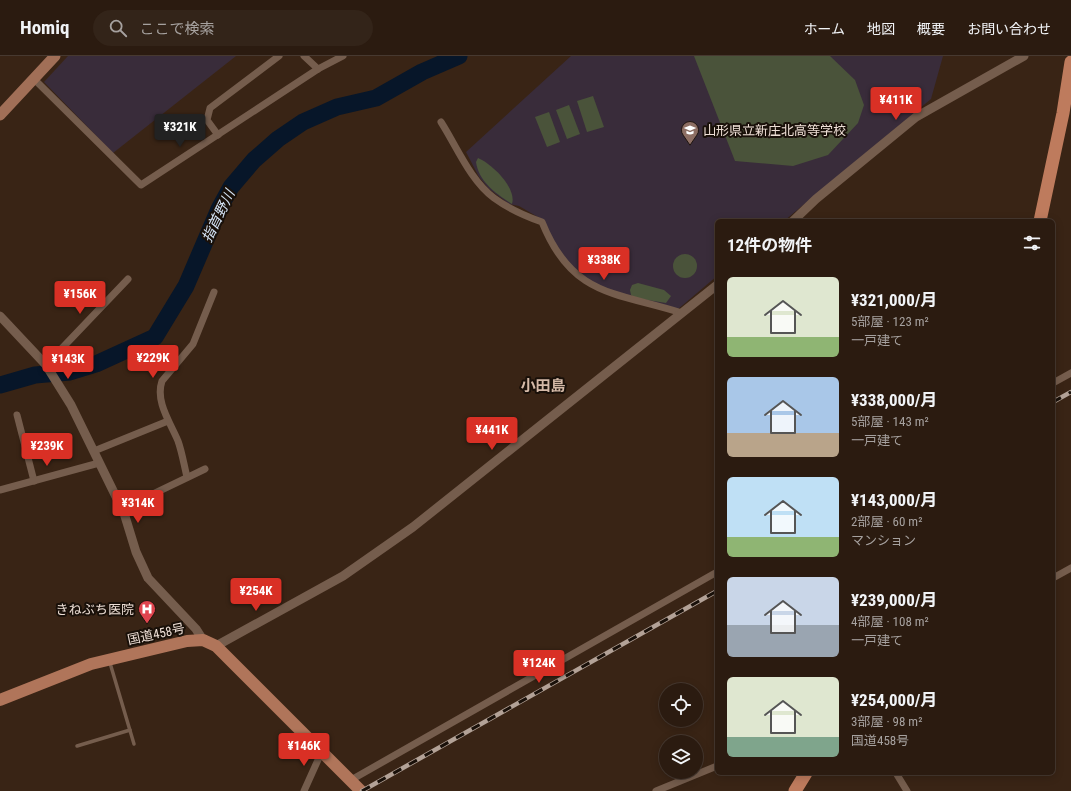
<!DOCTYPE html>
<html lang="ja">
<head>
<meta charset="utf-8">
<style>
  :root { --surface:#2b1b10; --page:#332419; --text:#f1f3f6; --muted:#a6a19f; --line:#473930; --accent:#d93025 }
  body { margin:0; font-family:"Roboto Condensed","Noto Sans JP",sans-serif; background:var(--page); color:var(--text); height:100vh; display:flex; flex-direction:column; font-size:15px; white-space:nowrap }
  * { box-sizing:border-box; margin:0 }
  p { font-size:13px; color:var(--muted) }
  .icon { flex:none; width:22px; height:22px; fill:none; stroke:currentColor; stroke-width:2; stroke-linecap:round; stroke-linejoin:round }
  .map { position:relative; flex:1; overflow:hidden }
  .sheet { position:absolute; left:715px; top:163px; width:340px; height:556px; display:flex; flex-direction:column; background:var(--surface); border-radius:6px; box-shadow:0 2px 10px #0003,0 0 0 1px var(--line) }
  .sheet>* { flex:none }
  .tools { position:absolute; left:659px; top:627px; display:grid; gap:8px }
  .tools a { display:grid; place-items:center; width:44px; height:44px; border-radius:50%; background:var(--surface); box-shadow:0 2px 10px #0003,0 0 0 1px var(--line); font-size:20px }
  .price { position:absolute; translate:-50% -34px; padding:0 9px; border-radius:4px; background:var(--accent); color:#fff; font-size:13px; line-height:26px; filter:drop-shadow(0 1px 2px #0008) }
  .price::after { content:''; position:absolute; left:50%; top:24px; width:12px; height:9px; margin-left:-6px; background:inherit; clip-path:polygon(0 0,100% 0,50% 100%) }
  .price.current { background:#222; color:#fff }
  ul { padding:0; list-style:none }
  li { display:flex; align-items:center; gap:12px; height:100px; padding:0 12px }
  li span { display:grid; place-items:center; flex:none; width:112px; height:80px; border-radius:6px; color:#555 }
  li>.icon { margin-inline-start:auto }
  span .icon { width:48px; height:48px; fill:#fffc; stroke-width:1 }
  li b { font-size:17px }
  h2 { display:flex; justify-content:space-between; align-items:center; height:48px; padding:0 12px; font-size:17px }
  header { display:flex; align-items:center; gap:24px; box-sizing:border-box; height:56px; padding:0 20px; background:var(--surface); border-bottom:1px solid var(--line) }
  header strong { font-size:19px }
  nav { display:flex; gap:22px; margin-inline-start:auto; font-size:14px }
  .search { width:280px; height:36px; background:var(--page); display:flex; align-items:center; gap:10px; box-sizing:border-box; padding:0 14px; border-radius:22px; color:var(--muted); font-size:15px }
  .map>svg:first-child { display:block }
  .education { fill:#392c3a }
  .green { fill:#4a533a }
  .forest { fill:#4c563b }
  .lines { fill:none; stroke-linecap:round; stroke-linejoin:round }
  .river { stroke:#071629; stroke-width:17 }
  .service { stroke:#755d4d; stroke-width:3.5 }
  .minor { stroke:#755d4d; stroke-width:7 }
  .tertiary { stroke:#755d4d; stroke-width:9 }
  .primary { stroke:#a16f57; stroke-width:11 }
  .trunk { stroke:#b0755a; stroke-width:12 }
  .motorway { stroke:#be7b5d; stroke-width:13 }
  .rail-casing { stroke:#b3a297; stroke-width:4.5 }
  .rail { stroke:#191009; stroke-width:3; stroke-dasharray:9; stroke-linecap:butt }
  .labels { text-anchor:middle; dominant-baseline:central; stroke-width:4; stroke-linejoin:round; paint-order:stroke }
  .poi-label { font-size:13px; fill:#eedfd6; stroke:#191009; text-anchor:start }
  .street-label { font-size:13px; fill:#eedfd6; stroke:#191009 }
  .water-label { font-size:14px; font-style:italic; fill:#d6e5f7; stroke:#191009 }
  .quarter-label { font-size:15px; font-weight:bold; fill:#d4b9a7; stroke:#191009 }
</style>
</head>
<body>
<header>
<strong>Homiq</strong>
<div class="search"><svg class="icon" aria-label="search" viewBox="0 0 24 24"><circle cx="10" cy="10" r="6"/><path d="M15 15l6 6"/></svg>ここで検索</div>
<nav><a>ホーム</a><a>地図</a><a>概要</a><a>お問い合わせ</a></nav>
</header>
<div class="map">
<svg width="1071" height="735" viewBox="0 0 1071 735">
  <rect width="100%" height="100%" fill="#392415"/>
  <g class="education">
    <path d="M 68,0 L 236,0 L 113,97 L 44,26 Z"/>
    <path d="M 571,0 L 943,0 L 931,43 L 784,165 L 717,165 L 717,220 L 677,254 L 648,247 L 591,227 L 560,199 L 543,164 L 519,150 L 509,148 L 489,133 L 479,121 L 466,96 Z"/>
  </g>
  <g class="green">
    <path d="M 694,0 L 830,0 L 855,24 L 864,49 L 858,67 L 828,99 L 793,110 L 735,105 Z"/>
    <path d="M 593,40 L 604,71 L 587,76 L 577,45 Z"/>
    <path d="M 569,49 L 580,78 L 567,83 L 556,54 Z"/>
    <path d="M 549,56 L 560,86 L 547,91 L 535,61 Z"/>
    <circle cx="685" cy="210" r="12"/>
  </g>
  <g class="forest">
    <path d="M 478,102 C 492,108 517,132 512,148 C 495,137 479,126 476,106 Z"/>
    <path d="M 638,227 L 664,234 L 671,240 L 666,247 L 635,242 L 631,239 L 630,234 L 632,229 Z"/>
  </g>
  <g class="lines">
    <path class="river" d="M 0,329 L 35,319 L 70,316 L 96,308 L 155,281 L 186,230 L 219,153 L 231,131 L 254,104 L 278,83 L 303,66 L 337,51 L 376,42 L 422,16 L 459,0"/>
    <g class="service">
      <path d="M 110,607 L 134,688"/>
      <path d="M 77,690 L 130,674"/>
    </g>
    <g class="minor">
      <path d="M 304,0 L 318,13"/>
      <path d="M 34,23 L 141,129 L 318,13 L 343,0"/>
      <path d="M 441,66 C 457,91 470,124 494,142 C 509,153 525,160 542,166 C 572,241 616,236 682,257"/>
      <path d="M 218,79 L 207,64 L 210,52 L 279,0"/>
      <path d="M 46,309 L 128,223"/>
      <path d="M 1053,327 L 1071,317"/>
      <path d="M 17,359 L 34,425"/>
      <path d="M 94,395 L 168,365"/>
      <path d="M 187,421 C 184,409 182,396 178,385 C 170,366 155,345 162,325 L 193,288 L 214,236"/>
      <path d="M 0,434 L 99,407"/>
      <path d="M 122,453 L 205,413"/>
      <path d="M 1053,522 L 1071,512"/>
      <path d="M 896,717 L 907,735"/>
      <path d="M 351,724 L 717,516"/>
      <path d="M 304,735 L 322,695"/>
      <path d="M 656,735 L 717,710"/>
    </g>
    <g class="tertiary">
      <path d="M 793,165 L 816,143 L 916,61 L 1024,0"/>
      <path d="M 0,260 L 46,309 L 71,349 L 124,457 L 136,496 L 148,522 L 196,573 L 203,584"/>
      <path d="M 216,590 L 343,520 L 413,471 L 717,229"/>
    </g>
    <path class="primary" d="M 0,59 L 55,0"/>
    <path class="trunk" d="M 0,644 L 91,608 L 187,585 L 203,584 L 216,590 L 361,735"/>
    <g class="motorway">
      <path d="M 1040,165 L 1063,57 L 1071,6"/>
      <path d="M 795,735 L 806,717"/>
    </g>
    <defs>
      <g id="rail">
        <path d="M 1053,346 L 1071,336"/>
        <path d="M 362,735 L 717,535"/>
      </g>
    </defs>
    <use href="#rail" class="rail-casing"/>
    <use href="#rail" class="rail"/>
  </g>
  <defs>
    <symbol id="school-pin" viewBox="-11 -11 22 30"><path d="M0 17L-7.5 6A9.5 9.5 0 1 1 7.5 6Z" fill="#8d6e63" stroke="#191009"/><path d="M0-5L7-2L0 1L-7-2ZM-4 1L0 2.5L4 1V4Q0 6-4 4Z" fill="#fff"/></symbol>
    <symbol id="hospital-pin" viewBox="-11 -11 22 30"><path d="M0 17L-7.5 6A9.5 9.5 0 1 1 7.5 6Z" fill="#e0444e" stroke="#191009"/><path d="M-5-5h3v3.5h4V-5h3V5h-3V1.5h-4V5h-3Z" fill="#fff"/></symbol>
  </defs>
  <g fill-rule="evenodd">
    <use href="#school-pin" x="680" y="64" width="20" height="27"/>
    <use href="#hospital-pin" x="137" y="543" width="20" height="27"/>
  </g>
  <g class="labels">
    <g class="poi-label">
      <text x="703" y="74">山形県立新庄北高等学校</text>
      <text x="134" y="553" text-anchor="end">きねぶち医院</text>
    </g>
    <g class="street-label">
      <text transform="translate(156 578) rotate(-12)">国道458号</text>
    </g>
    <g class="water-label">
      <text transform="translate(218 160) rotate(-64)">指首野川</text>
    </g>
    <g class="quarter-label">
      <text x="543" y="330">小田島</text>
    </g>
  </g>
</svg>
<div class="tools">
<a><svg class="icon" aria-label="locate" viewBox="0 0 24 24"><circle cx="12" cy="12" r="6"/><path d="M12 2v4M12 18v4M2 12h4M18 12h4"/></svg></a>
<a><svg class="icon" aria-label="layers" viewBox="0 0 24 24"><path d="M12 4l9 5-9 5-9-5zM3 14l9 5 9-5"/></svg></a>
</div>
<b class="price" style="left:896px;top:65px">¥411K</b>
<b class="price current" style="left:180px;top:92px">¥321K</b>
<b class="price" style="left:604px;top:225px">¥338K</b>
<b class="price" style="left:80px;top:259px">¥156K</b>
<b class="price" style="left:153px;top:323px">¥229K</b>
<b class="price" style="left:68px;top:324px">¥143K</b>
<b class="price" style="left:492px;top:395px">¥441K</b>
<b class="price" style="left:47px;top:411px">¥239K</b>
<b class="price" style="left:138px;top:468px">¥314K</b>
<b class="price" style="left:256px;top:556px">¥254K</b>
<b class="price" style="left:539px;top:628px">¥124K</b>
<b class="price" style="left:304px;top:711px">¥146K</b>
<section class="sheet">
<h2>12件の物件<svg class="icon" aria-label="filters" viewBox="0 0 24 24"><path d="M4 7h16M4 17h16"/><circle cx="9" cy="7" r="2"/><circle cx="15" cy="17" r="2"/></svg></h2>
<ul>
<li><span style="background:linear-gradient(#dfe7d0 75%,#8fb573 0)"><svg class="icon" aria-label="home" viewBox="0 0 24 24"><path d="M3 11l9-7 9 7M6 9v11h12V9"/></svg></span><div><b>¥321,000/月</b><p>5部屋 · 123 m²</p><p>一戸建て</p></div></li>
<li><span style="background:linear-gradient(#a9c7e8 70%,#b9a48a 0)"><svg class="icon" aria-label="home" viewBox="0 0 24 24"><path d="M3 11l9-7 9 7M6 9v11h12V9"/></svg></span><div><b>¥338,000/月</b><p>5部屋 · 143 m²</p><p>一戸建て</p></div></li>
<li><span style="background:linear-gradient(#bfe0f5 75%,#8fb573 0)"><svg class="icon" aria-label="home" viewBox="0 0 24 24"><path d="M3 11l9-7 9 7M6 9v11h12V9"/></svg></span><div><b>¥143,000/月</b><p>2部屋 · 60 m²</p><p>マンション</p></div></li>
<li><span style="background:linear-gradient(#c9d6e8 60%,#9aa5b1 0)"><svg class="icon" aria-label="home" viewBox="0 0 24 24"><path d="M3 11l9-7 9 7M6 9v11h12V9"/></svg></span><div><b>¥239,000/月</b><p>4部屋 · 108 m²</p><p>一戸建て</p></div></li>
<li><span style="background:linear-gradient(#dfe7d0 75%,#7fa58c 0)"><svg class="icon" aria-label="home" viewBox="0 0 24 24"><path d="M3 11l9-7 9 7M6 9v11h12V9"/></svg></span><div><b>¥254,000/月</b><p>3部屋 · 98 m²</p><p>国道458号</p></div></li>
</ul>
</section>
</div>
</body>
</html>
